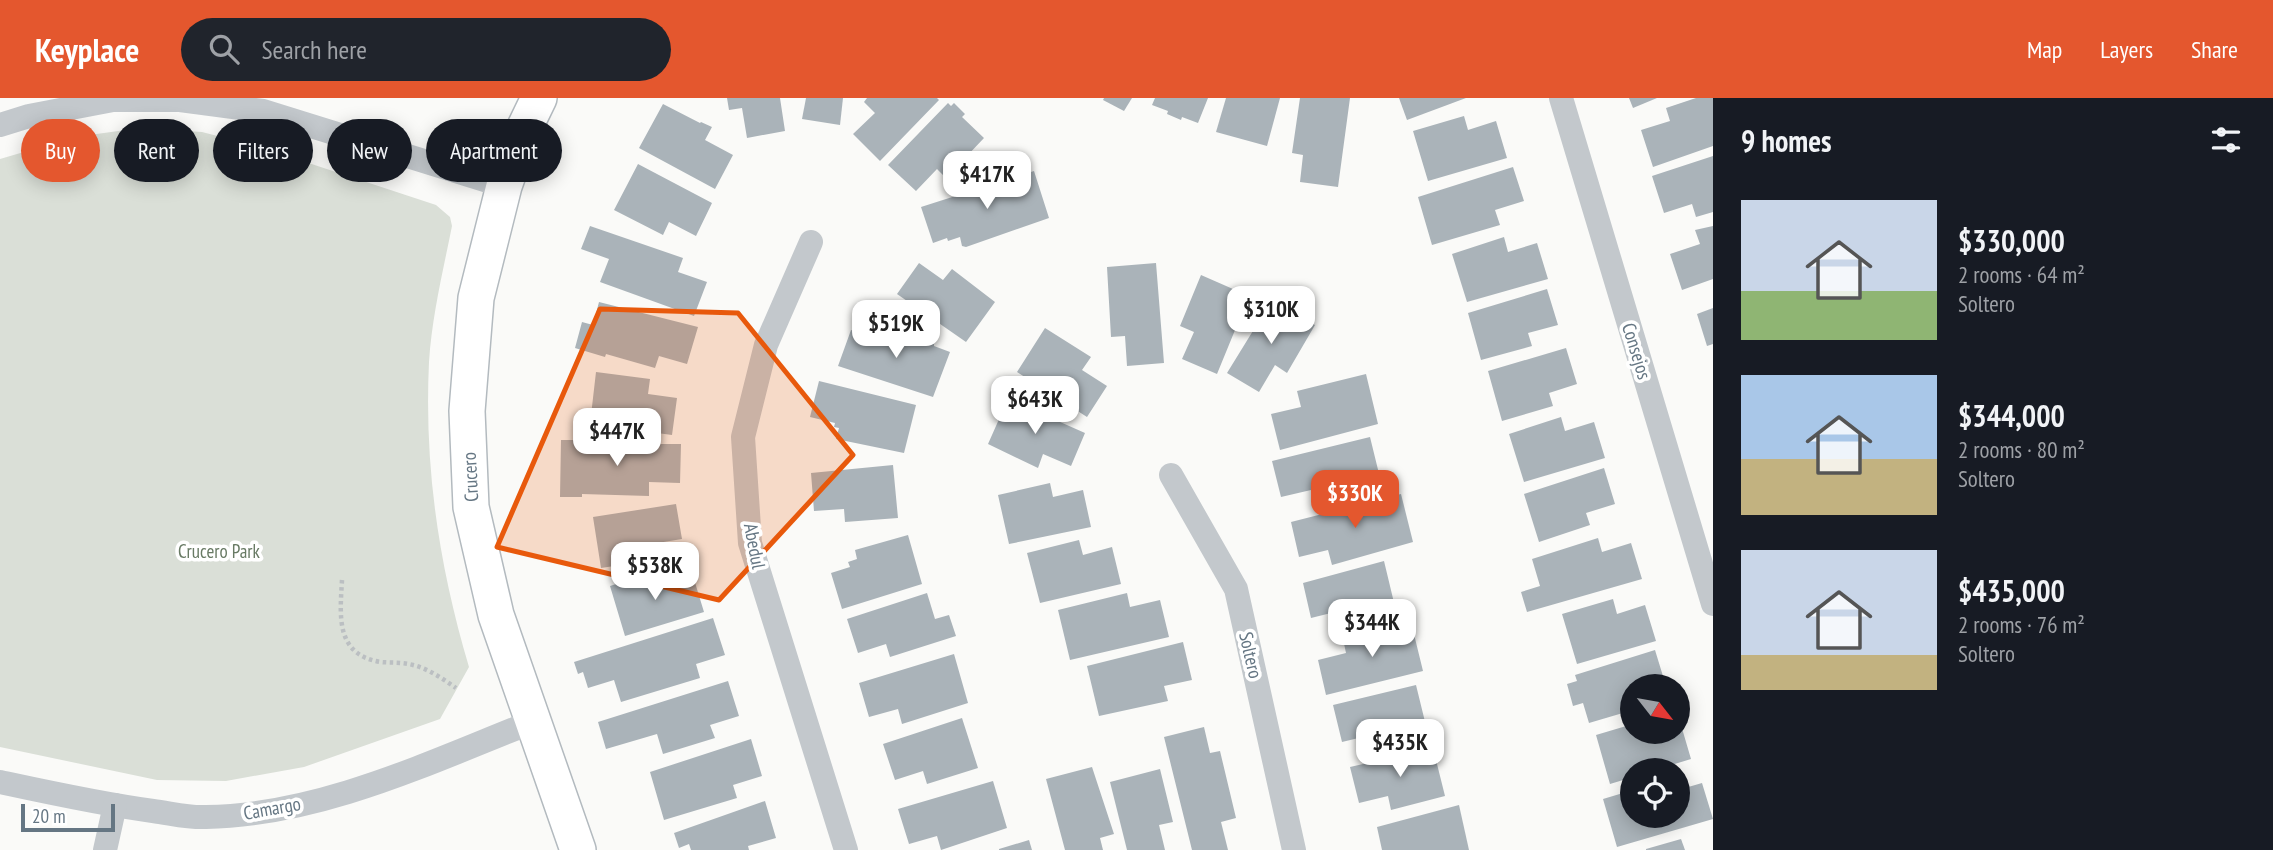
<!DOCTYPE html>
<html lang="en">
<head>
<meta charset="utf-8">
<style>
  :root { --surface:#171b24; --page:#20242c; --text:#f1f3f6; --muted:#9ea1a6; --accent:#e4572e }
  body { margin:0; font-family:"PT Sans Narrow",sans-serif; background:var(--page); color:var(--text); height:100vh; display:flex; flex-direction:column; font-size:26px; white-space:nowrap }
  * { box-sizing:border-box; margin:0 }
  p { font-size:23px; color:var(--muted) }
  .icon { flex:none; width:38px; height:38px; fill:none; stroke:currentColor; stroke-width:2; stroke-linecap:round; stroke-linejoin:round }
  .map { position:relative; flex:1; overflow:hidden }
  .panel { display:flex; flex-direction:column; background:var(--surface); width:560px }
  .panel>* { flex:none }
  .hud { position:absolute; left:21px; top:21px; width:665px; height:63px; display:flex; gap:14px }
  .needle { width:46px; rotate:121deg }
  .controls { position:absolute; left:1620px; top:576px; display:grid; gap:14px }
  .controls a { display:grid; place-items:center; width:70px; height:70px; border-radius:50%; background:var(--surface); box-shadow:0 4px 18px #0003; font-size:35px }
  .scale { position:absolute; left:21px; bottom:18px; width:94px; box-sizing:border-box; padding-left:7px; border:4px solid #657683; border-top:0; font-size:19px; line-height:24px; white-space:nowrap; color:#657683; -webkit-text-stroke:5px #fff; paint-order:stroke }
  .price { position:absolute; translate:-50% -60px; padding:0 16px; border-radius:14px; background:#fff; color:#222; font-size:23px; line-height:46px; filter:drop-shadow(0 2px 4px #0008) }
  .price::after { content:''; position:absolute; left:50%; top:42px; width:21px; height:16px; margin-left:-10px; background:inherit; clip-path:polygon(0 0,100% 0,50% 100%) }
  .price.on { background:var(--accent); color:#fff }
  ul { padding:0; list-style:none }
  li { display:flex; align-items:center; gap:21px; height:175px; padding:0 28px }
  li span { display:grid; place-items:center; flex:none; width:196px; height:140px; border-radius:0px; color:#555 }
  li>.icon { margin-inline-start:auto }
  span .icon { width:84px; height:84px; fill:#fffc; stroke-width:1 }
  li b { font-size:30px }
  h2 { display:flex; justify-content:space-between; align-items:center; height:84px; padding:0 28px; font-size:30px }
  .tag { padding:0 24px; border-radius:32px; background:var(--surface); box-shadow:0 4px 18px #0003; font-size:24px; line-height:63px }
  .tag.on { background:var(--accent); color:#fff }
  header { display:flex; align-items:center; gap:42px; box-sizing:border-box; height:98px; padding:0 35px; background:var(--accent); color:#fff }
  header strong { font-size:33px }
  nav { display:flex; gap:38px; margin-inline-start:auto; font-size:24px }
  .search { width:490px; height:63px; background:var(--page); display:flex; align-items:center; gap:18px; box-sizing:border-box; padding:0 24px; border-radius:38px; color:var(--muted); font-size:26px }
  main { display:flex; flex:1; min-height:0 }
  .map>svg:first-child { display:block }
  .green { fill:#dadfd7 }
  .building { fill:#aab3b9 }
  .lines { fill:none; stroke-linecap:round; stroke-linejoin:round }
  .secondary-casing { stroke:#b3babf; stroke-width:38 }
  .path { stroke:#bbbfc2; stroke-width:4.5; stroke-dasharray:3.5 3.5; stroke-linecap:butt }
  .street { stroke:#c3c8cc; stroke-width:24 }
  .secondary { stroke:#fff; stroke-width:35 }
  .marked { fill:#e8590c; fill-opacity:0.2; stroke:#e8590c; stroke-width:5; stroke-linejoin:round }
  .labels { text-anchor:middle; dominant-baseline:central; stroke-width:7; stroke-linejoin:round; paint-order:stroke }
  .street-label { font-size:19px; fill:#657683; stroke:#fff }
  .park-label { font-size:19px; fill:#687a64; stroke:#fff }
</style>
</head>
<body>
<header>
<strong>Keyplace</strong>
<div class="search"><svg class="icon" aria-label="search" viewBox="0 0 24 24"><circle cx="10" cy="10" r="6"/><path d="M15 15l6 6"/></svg>Search here</div>
<nav><a>Map</a><a>Layers</a><a>Share</a></nav>
</header>
<main>
<div class="map">
<svg width="1713" height="752" viewBox="0 0 1713 752">
  <rect width="100%" height="100%" fill="#fafaf8"/>
  <path class="green" d="M 140,30 L 202,34 L 260,49 L 436,107 L 450,119 L 452,128 C 443,173 432,218 429,264 C 424,369 439,468 469,569 L 440,621 L 304,669 L 226,683 L 157,682 L 0,649 L 0,61 L 75,39 Z"/>
  <g class="building">
    <path d="M 727,0 L 780,0 L 785,33 L 747,40 L 742,10 L 729,12 Z"/>
    <path d="M 806,0 L 843,0 L 840,27 L 802,21 Z"/>
    <path d="M 867,0 L 937,0 L 939,2 L 880,63 L 853,36 L 875,15 L 864,4 Z"/>
    <path d="M 1104,0 L 1132,0 L 1124,13 L 1103,2 Z"/>
    <path d="M 1155,0 L 1208,0 L 1198,25 L 1182,19 L 1181,22 L 1167,16 L 1168,13 L 1152,7 Z"/>
    <path d="M 1226,0 L 1280,0 L 1267,48 L 1216,34 Z"/>
    <path d="M 1300,0 L 1350,0 L 1338,89 L 1300,84 L 1303,57 L 1292,55 Z"/>
    <path d="M 1399,0 L 1466,0 L 1407,22 Z"/>
    <path d="M 1629,0 L 1657,0 L 1633,10 Z"/>
    <path d="M 1696,0 L 1713,0 L 1713,48 L 1653,69 L 1641,32 L 1670,23 L 1666,10 Z"/>
    <path d="M 948,5 L 951,8 L 954,5 L 965,16 L 962,19 L 984,40 L 946,80 L 937,71 L 916,93 L 888,67 Z"/>
    <path d="M 663,6 L 700,25 L 701,24 L 712,29 L 705,42 L 733,57 L 715,91 L 639,50 Z"/>
    <path d="M 1464,18 L 1468,32 L 1496,23 L 1507,60 L 1428,83 L 1413,33 Z"/>
    <path d="M 1713,58 L 1713,114 L 1696,119 L 1692,106 L 1664,115 L 1652,78 Z"/>
    <path d="M 638,66 L 712,105 L 696,138 L 669,124 L 663,137 L 614,112 Z"/>
    <path d="M 1513,69 L 1524,103 L 1495,112 L 1500,127 L 1432,147 L 1418,99 Z"/>
    <path d="M 1034,73 L 1049,120 L 966,149 L 962,148 L 960,139 L 948,143 L 947,140 L 933,145 L 921,109 Z"/>
    <path d="M 590,128 L 683,160 L 678,174 L 707,184 L 694,218 L 600,184 L 609,161 L 581,151 Z"/>
    <path d="M 1713,128 L 1713,181 L 1682,192 L 1670,156 L 1700,146 L 1695,132 Z"/>
    <path d="M 1504,139 L 1508,154 L 1537,145 L 1548,181 L 1467,204 L 1452,156 Z"/>
    <path d="M 919,165 L 943,182 L 952,171 L 995,204 L 966,244 L 897,196 Z"/>
    <path d="M 1156,165 L 1164,265 L 1127,268 L 1125,238 L 1111,239 L 1107,169 Z"/>
    <path d="M 1201,177 L 1249,198 L 1217,276 L 1182,261 L 1194,234 L 1180,228 Z"/>
    <path d="M 1547,191 L 1558,227 L 1528,235 L 1532,248 L 1481,262 L 1468,215 Z"/>
    <path d="M 1272,202 L 1315,227 L 1287,275 L 1275,267 L 1259,294 L 1227,275 Z"/>
    <path d="M 599,204 L 698,229 L 687,266 L 659,258 L 655,270 L 606,256 L 605,259 L 575,250 L 582,224 L 593,227 Z"/>
    <path d="M 1713,210 L 1713,246 L 1707,248 L 1697,216 Z"/>
    <path d="M 885,228 L 934,246 L 934,248 L 950,254 L 933,299 L 838,268 L 851,232 L 879,242 Z"/>
    <path d="M 1045,230 L 1091,259 L 1082,272 L 1107,288 L 1087,319 L 1017,274 Z"/>
    <path d="M 1566,250 L 1577,286 L 1549,295 L 1553,308 L 1502,323 L 1488,273 Z"/>
    <path d="M 596,274 L 650,281 L 648,296 L 677,300 L 672,337 L 590,326 Z"/>
    <path d="M 1366,276 L 1378,326 L 1280,352 L 1271,316 L 1301,309 L 1297,293 Z"/>
    <path d="M 819,283 L 916,307 L 904,355 L 836,341 L 839,330 L 834,329 L 835,325 L 810,319 Z"/>
    <path d="M 1008,301 L 1085,335 L 1071,368 L 1043,356 L 1038,370 L 988,346 Z"/>
    <path d="M 1561,319 L 1565,333 L 1594,324 L 1605,360 L 1524,384 L 1509,336 Z"/>
    <path d="M 1370,339 L 1382,388 L 1314,407 L 1311,392 L 1281,399 L 1272,363 Z"/>
    <path d="M 561,342 L 581,342 L 581,346 L 681,346 L 680,385 L 649,384 L 649,398 L 582,396 L 582,399 L 560,399 Z"/>
    <path d="M 893,367 L 898,420 L 845,424 L 844,411 L 814,413 L 811,375 Z"/>
    <path d="M 1604,370 L 1615,406 L 1586,415 L 1590,427 L 1539,444 L 1524,396 Z"/>
    <path d="M 1050,385 L 1053,399 L 1083,392 L 1091,429 L 1009,446 L 998,397 Z"/>
    <path d="M 1401,396 L 1413,444 L 1332,467 L 1328,452 L 1299,459 L 1291,424 Z"/>
    <path d="M 676,406 L 682,441 L 651,446 L 654,462 L 601,470 L 593,419 Z"/>
    <path d="M 908,437 L 922,486 L 842,511 L 831,475 L 850,469 L 848,464 L 857,461 L 855,452 Z"/>
    <path d="M 1598,440 L 1602,454 L 1631,445 L 1642,481 L 1527,514 L 1521,494 L 1540,488 L 1532,461 Z"/>
    <path d="M 1079,442 L 1083,457 L 1112,449 L 1121,486 L 1040,505 L 1027,455 Z"/>
    <path d="M 1384,463 L 1396,513 L 1341,527 L 1339,513 L 1311,520 L 1303,485 Z"/>
    <path d="M 660,472 L 665,487 L 693,478 L 704,514 L 625,538 L 610,488 Z"/>
    <path d="M 927,495 L 935,521 L 949,517 L 956,538 L 890,559 L 886,546 L 858,555 L 847,521 Z"/>
    <path d="M 1127,495 L 1130,509 L 1160,502 L 1169,539 L 1070,562 L 1058,512 Z"/>
    <path d="M 1613,501 L 1617,516 L 1645,507 L 1656,543 L 1577,566 L 1562,516 Z"/>
    <path d="M 713,520 L 725,557 L 696,566 L 700,580 L 621,604 L 614,582 L 588,590 L 583,574 L 578,576 L 574,564 Z"/>
    <path d="M 1411,524 L 1423,573 L 1326,597 L 1318,562 L 1346,555 L 1343,541 Z"/>
    <path d="M 1183,544 L 1192,582 L 1164,588 L 1168,603 L 1099,618 L 1087,568 Z"/>
    <path d="M 1655,552 L 1666,588 L 1633,588 L 1633,612 L 1589,625 L 1583,605 L 1573,608 L 1567,586 L 1577,583 L 1575,577 Z"/>
    <path d="M 954,556 L 968,605 L 902,626 L 898,611 L 869,619 L 859,585 Z"/>
    <path d="M 728,583 L 739,618 L 710,627 L 715,640 L 663,656 L 657,636 L 606,651 L 598,624 Z"/>
    <path d="M 1416,587 L 1428,636 L 1374,650 L 1371,637 L 1342,644 L 1333,607 Z"/>
    <path d="M 962,620 L 978,670 L 927,686 L 923,673 L 895,682 L 883,646 Z"/>
    <path d="M 1633,626 L 1633,634 L 1652,634 L 1652,635 L 1678,634 L 1678,628 L 1681,627 L 1691,661 L 1655,672 L 1633,672 L 1633,679 L 1610,686 L 1596,637 Z"/>
    <path d="M 1204,629 L 1210,655 L 1220,653 L 1236,720 L 1221,724 L 1228,752 L 1192,752 L 1164,639 Z"/>
    <path d="M 751,641 L 762,678 L 733,687 L 737,700 L 664,722 L 650,674 Z"/>
    <path d="M 1433,650 L 1445,698 L 1391,712 L 1388,698 L 1359,705 L 1350,669 Z"/>
    <path d="M 1092,669 L 1114,736 L 1100,740 L 1103,752 L 1065,752 L 1046,681 Z"/>
    <path d="M 1160,671 L 1173,724 L 1159,727 L 1165,752 L 1127,752 L 1110,684 Z"/>
    <path d="M 993,683 L 1007,730 L 941,752 L 937,738 L 909,746 L 898,711 Z"/>
    <path d="M 1702,685 L 1713,721 L 1617,749 L 1603,701 L 1633,692 L 1633,718 L 1678,718 L 1678,692 Z"/>
    <path d="M 765,703 L 776,740 L 748,748 L 749,752 L 691,752 L 689,746 L 679,750 L 674,735 Z"/>
    <path d="M 1459,707 L 1469,752 L 1382,752 L 1377,729 Z"/>
    <path d="M 1681,741 L 1685,752 L 1646,752 L 1646,751 Z"/>
    <path d="M 1029,742 L 1032,752 L 999,752 L 999,751 Z"/>
  </g>
  <g class="lines">
    <defs>
      <path id="secondary" d="M 539,0 L 524,31 L 504,88 L 476,200 L 467,313 L 471,409 L 496,517 L 578,752"/>
    </defs>
    <use href="#secondary" class="secondary-casing"/>
    <path class="path" d="M 342,482 C 340,518 335,557 381,564 C 392,565 402,564 413,567 C 429,571 443,581 456,590"/>
    <g class="street">
      <path d="M 1561,0 L 1713,506"/>
      <path d="M 0,27 L 29,18 L 113,2 L 180,2 L 263,13 L 504,88"/>
      <path d="M 811,144 L 766,247 L 743,339 L 750,445 L 846,752"/>
      <path d="M 1171,377 L 1236,491 L 1294,752"/>
      <path d="M 0,684 C 51,695 101,706 153,713 C 170,715 188,720 206,719 C 320,717 428,665 532,624"/>
      <path d="M 105,752 L 115,707"/>
    </g>
    <use href="#secondary" class="secondary"/>
  </g>
  <path class="marked" d="M 600,211 L 738,215 L 853,357 L 719,502 L 497,449 Z"/>
  <g class="labels">
    <g class="street-label">
      <text transform="translate(1637 253) rotate(73)">Consejos</text>
      <text transform="translate(470 379) rotate(-93)">Crucero</text>
      <text transform="translate(755 448) rotate(79)">Abedul</text>
      <text transform="translate(1251 557) rotate(77)">Soltero</text>
      <text transform="translate(272 710) rotate(-10)">Camargo</text>
    </g>
    <g class="park-label">
      <text x="219" y="453">Crucero Park</text>
    </g>
  </g>
</svg>
<div class="controls">
<a><svg class="needle" viewBox="-14 -14 28 28"><path d="M0-13l5 13h-10z" fill="#e53935"/><path d="M0 13l5-13h-10z" fill="#9ea1a6"/></svg></a>
<a><svg class="icon" aria-label="locate" viewBox="0 0 24 24"><circle cx="12" cy="12" r="6"/><path d="M12 2v4M12 18v4M2 12h4M18 12h4"/></svg></a>
</div>
<div class="scale">20 m</div>
<b class="price" style="left:987px;top:113px">$417K</b>
<b class="price" style="left:1271px;top:248px">$310K</b>
<b class="price" style="left:896px;top:262px">$519K</b>
<b class="price" style="left:1035px;top:338px">$643K</b>
<b class="price" style="left:617px;top:370px">$447K</b>
<b class="price on" style="left:1355px;top:432px">$330K</b>
<b class="price" style="left:655px;top:504px">$538K</b>
<b class="price" style="left:1372px;top:561px">$344K</b>
<b class="price" style="left:1400px;top:681px">$435K</b>
<div class="hud">
<a class="tag on">Buy</a>
<a class="tag">Rent</a>
<a class="tag">Filters</a>
<a class="tag">New</a>
<a class="tag">Apartment</a>
</div>
</div>
<section class="panel">
<h2>9 homes<svg class="icon" aria-label="filters" viewBox="0 0 24 24"><path d="M4 7h16M4 17h16"/><circle cx="9" cy="7" r="2"/><circle cx="15" cy="17" r="2"/></svg></h2>
<ul>
<li><span style="background:linear-gradient(#c9d6e8 65%,#8fb573 0)"><svg class="icon" aria-label="home" viewBox="0 0 24 24"><path d="M3 11l9-7 9 7M6 9v11h12V9"/></svg></span><div><b>$330,000</b><p>2 rooms · 64 m²</p><p>Soltero</p></div></li>
<li><span style="background:linear-gradient(#a9c7e8 60%,#c2b280 0)"><svg class="icon" aria-label="home" viewBox="0 0 24 24"><path d="M3 11l9-7 9 7M6 9v11h12V9"/></svg></span><div><b>$344,000</b><p>2 rooms · 80 m²</p><p>Soltero</p></div></li>
<li><span style="background:linear-gradient(#c9d6e8 75%,#c2b280 0)"><svg class="icon" aria-label="home" viewBox="0 0 24 24"><path d="M3 11l9-7 9 7M6 9v11h12V9"/></svg></span><div><b>$435,000</b><p>2 rooms · 76 m²</p><p>Soltero</p></div></li>
</ul>
</section>
</main>
</body>
</html>
